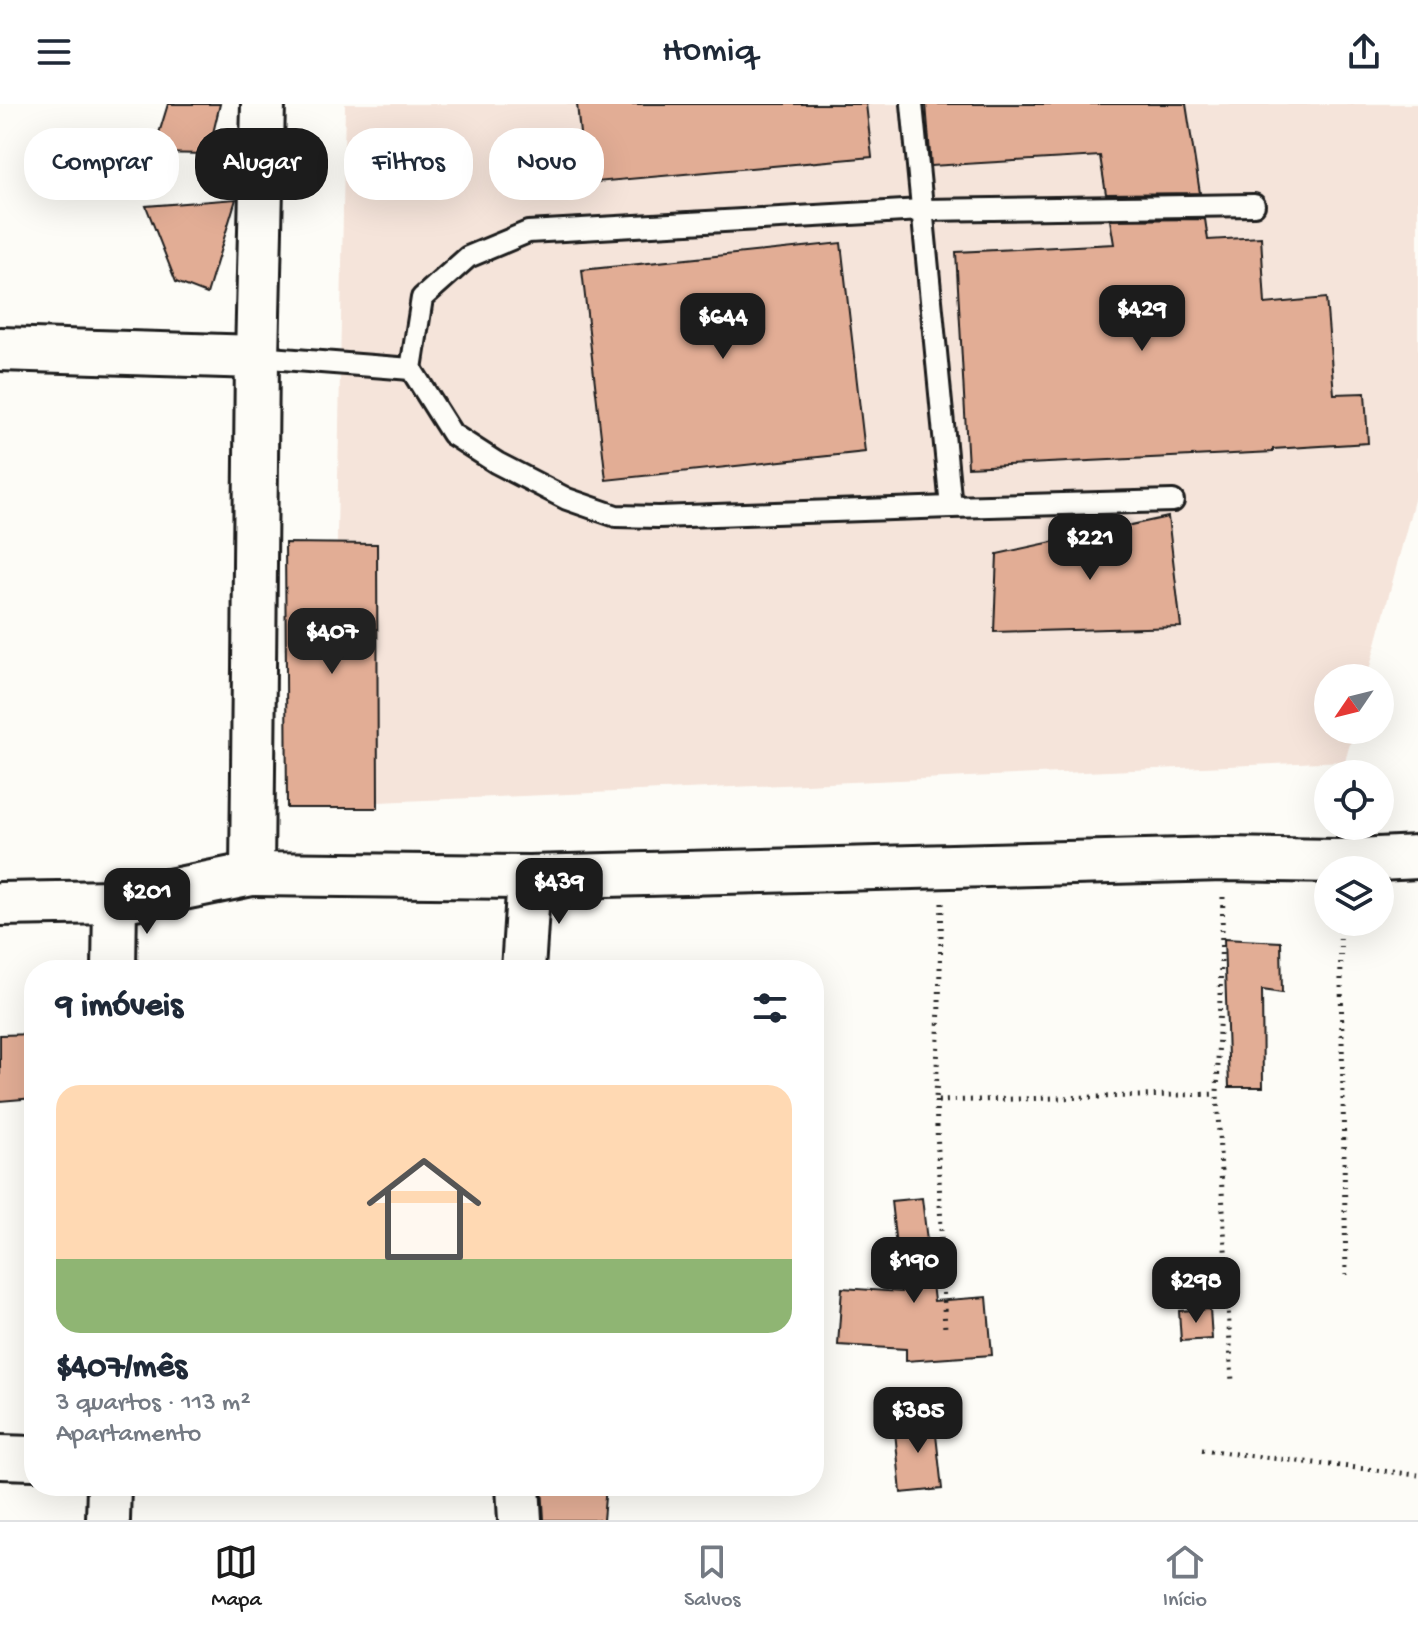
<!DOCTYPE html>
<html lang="pt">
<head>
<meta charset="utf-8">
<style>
  :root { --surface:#fff; --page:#f2f2f3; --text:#1f2937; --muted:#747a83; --line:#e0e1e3; --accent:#1c1c1c }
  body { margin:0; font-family:"Gochi Hand",sans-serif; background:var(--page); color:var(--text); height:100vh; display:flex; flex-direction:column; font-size:30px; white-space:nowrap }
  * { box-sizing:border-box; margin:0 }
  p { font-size:26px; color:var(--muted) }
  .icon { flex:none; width:44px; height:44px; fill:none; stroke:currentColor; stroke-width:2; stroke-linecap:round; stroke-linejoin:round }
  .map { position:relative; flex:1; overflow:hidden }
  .drawer { position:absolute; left:24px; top:856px; width:800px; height:536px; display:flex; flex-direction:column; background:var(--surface); border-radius:32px; box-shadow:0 8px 32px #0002 }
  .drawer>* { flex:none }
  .guide { position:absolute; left:24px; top:24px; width:800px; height:72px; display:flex; gap:16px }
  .needle { width:52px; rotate:235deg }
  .controls { position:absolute; left:1314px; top:560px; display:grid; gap:16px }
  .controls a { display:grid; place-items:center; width:80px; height:80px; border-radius:50%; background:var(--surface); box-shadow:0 8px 32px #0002; font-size:40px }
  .price { position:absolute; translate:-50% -68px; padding:0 18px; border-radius:16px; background:var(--accent); color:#fff; font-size:26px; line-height:52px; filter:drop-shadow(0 2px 4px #0008) }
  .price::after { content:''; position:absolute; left:50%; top:48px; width:24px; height:18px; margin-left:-12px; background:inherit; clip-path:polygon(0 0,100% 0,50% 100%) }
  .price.on { background:#222; color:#fff }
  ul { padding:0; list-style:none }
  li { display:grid; align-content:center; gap:16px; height:424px; padding:0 32px }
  li span { display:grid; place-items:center; height:248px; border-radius:24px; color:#555 }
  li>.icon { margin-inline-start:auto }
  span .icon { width:144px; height:144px; fill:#fffc; stroke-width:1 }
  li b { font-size:34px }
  h2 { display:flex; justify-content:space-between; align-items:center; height:96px; padding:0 32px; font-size:34px }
  .tag { padding:0 28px; border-radius:32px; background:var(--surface); box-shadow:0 8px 32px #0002; font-size:28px; line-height:72px }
  .tag.on { background:var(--accent); color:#fff }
  header { display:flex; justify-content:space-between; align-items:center; height:104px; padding:0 32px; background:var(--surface); font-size:36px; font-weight:600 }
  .tabs { display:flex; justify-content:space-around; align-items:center; height:112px; border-top:2px solid var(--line); background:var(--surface); font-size:22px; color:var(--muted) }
  .tabs a { display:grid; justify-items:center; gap:4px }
  .tabs .on { color:var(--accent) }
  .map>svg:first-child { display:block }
  .built { fill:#f5e4da }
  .building { fill:#e2ad95; stroke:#1c1c1c; stroke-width:2 }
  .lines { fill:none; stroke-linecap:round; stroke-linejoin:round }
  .lane-casing { stroke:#1c1c1c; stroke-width:26 }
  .street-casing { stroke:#1c1c1c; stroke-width:48 }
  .path { stroke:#1c1c1c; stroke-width:5; stroke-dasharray:2 6; stroke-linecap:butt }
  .lane { stroke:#fdfcf7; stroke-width:20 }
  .street { stroke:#fdfcf7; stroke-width:42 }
</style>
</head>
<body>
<header><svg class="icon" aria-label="menu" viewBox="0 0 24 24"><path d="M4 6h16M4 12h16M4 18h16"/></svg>Homiq<svg class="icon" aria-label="share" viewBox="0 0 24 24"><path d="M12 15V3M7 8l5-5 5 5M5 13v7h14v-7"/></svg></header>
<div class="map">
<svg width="1418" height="1416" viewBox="0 0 1418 1416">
  <rect width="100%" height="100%" fill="#fdfcf7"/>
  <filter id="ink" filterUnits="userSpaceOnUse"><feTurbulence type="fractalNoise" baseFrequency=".0125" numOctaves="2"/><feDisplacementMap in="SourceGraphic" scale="16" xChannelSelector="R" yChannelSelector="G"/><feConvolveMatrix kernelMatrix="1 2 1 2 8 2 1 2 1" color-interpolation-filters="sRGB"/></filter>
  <g filter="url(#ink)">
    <path class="built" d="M 345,0 L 1418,0 L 1418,381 L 1367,574 L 1328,574 L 1328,626 L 1354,626 L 1345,657 L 332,700 Z"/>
    <g class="building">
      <path d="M 168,0 L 220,0 L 208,50 L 153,49 Z"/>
      <path d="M 577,0 L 866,0 L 872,53 L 585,79 Z"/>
      <path d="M 926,0 L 1186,0 L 1200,89 L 1106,90 L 1100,52 L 931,62 Z"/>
      <path d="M 236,95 L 207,190 L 176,178 L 146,102 Z"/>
      <path d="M 1205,115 L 1208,136 L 1261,133 L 1265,200 L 1326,194 L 1334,290 L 1365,289 L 1368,339 L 1273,345 L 1273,348 L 968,363 L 956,148 L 1114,140 L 1110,116 Z"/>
      <path d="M 841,139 L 865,348 L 606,376 L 582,166 Z"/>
      <path d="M 1168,413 L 1181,523 L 994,528 L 997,450 Z"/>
      <path d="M 285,439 L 377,440 L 378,704 L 287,704 Z"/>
      <path d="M 1224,835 L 1281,838 L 1282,889 L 1262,886 L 1263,983 L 1229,983 Z"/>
      <path d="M 34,930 L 34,994 L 0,997 L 0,931 Z"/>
      <path d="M 922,1094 L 934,1197 L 987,1193 L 992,1251 L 906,1257 L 906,1245 L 838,1241 L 842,1184 L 901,1188 L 891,1097 Z"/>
      <path d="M 1210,1205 L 1212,1235 L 1181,1237 L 1179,1207 Z"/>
      <path d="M 934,1313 L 942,1385 L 901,1389 L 894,1317 Z"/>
      <path d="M 542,1382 L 606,1382 L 603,1416 L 544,1416 Z"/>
    </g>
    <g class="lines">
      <defs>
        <g id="lane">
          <path d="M 912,0 L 951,403 L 1173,397"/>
          <path d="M 257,253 L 411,265 L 452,330 L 497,359 L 567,395 L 616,412 L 658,413 L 951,403"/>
          <path d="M 411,265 L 422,194 L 468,153 L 528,128 L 922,106 L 1254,101"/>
        </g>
        <g id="street">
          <path d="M 263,0 L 257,253 L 252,770 L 529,773 L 1224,755 L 1338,757 L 1418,753"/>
          <path d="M 0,245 L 257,253"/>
          <path d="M 0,800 L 115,798 L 252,770"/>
          <path d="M 114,866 L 115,798"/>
          <path d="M 523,866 L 529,773"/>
          <path d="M 0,1353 L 34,1354"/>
          <path d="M 518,1382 L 520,1416"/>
          <path d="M 108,1416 L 109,1382"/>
        </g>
      </defs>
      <use href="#lane" class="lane-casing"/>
      <use href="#street" class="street-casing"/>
      <g class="path">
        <path d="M 1223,793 L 1217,990 L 1232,1279"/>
        <path d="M 942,799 L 936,997 L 1217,990"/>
        <path d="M 1340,818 L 1346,1171"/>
        <path d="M 936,997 L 945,1227"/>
        <path d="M 1202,1346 L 1418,1371"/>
      </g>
      <use href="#lane" class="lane"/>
      <use href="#street" class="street"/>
    </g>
  </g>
</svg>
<div class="controls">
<a><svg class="needle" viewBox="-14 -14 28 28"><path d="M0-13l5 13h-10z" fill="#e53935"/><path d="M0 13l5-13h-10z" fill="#747a83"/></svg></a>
<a><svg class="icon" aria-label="locate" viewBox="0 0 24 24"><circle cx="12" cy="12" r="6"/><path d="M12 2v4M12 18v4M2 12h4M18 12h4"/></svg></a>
<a><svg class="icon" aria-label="layers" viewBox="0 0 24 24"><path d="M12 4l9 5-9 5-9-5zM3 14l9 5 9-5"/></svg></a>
</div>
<b class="price" style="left:1142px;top:249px">$429</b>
<b class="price" style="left:723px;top:257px">$644</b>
<b class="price" style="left:1090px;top:478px">$221</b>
<b class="price on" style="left:332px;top:572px">$407</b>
<b class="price" style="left:559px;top:822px">$439</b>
<b class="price" style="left:147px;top:832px">$201</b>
<b class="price" style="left:914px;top:1201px">$190</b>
<b class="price" style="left:1196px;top:1221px">$298</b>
<b class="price" style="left:918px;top:1351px">$385</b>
<div class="guide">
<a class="tag">Comprar</a>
<a class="tag on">Alugar</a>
<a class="tag">Filtros</a>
<a class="tag">Novo</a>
</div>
<section class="drawer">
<h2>9 imóveis<svg class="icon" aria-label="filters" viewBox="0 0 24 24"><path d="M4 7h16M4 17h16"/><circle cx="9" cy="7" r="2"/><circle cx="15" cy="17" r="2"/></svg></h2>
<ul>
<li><span style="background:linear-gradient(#ffd9b3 70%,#8fb573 0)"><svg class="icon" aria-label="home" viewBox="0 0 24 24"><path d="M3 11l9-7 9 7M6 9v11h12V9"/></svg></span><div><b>$407/mês</b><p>3 quartos · 113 m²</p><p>Apartamento</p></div></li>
</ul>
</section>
</div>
<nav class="tabs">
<a class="on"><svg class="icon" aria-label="map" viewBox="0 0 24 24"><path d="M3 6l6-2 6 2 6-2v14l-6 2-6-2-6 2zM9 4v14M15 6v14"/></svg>Mapa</a>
<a><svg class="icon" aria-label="saved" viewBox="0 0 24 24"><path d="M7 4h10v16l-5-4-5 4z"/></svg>Salvos</a>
<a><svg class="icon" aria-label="home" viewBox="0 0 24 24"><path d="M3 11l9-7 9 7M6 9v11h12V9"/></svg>Início</a>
</nav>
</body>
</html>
